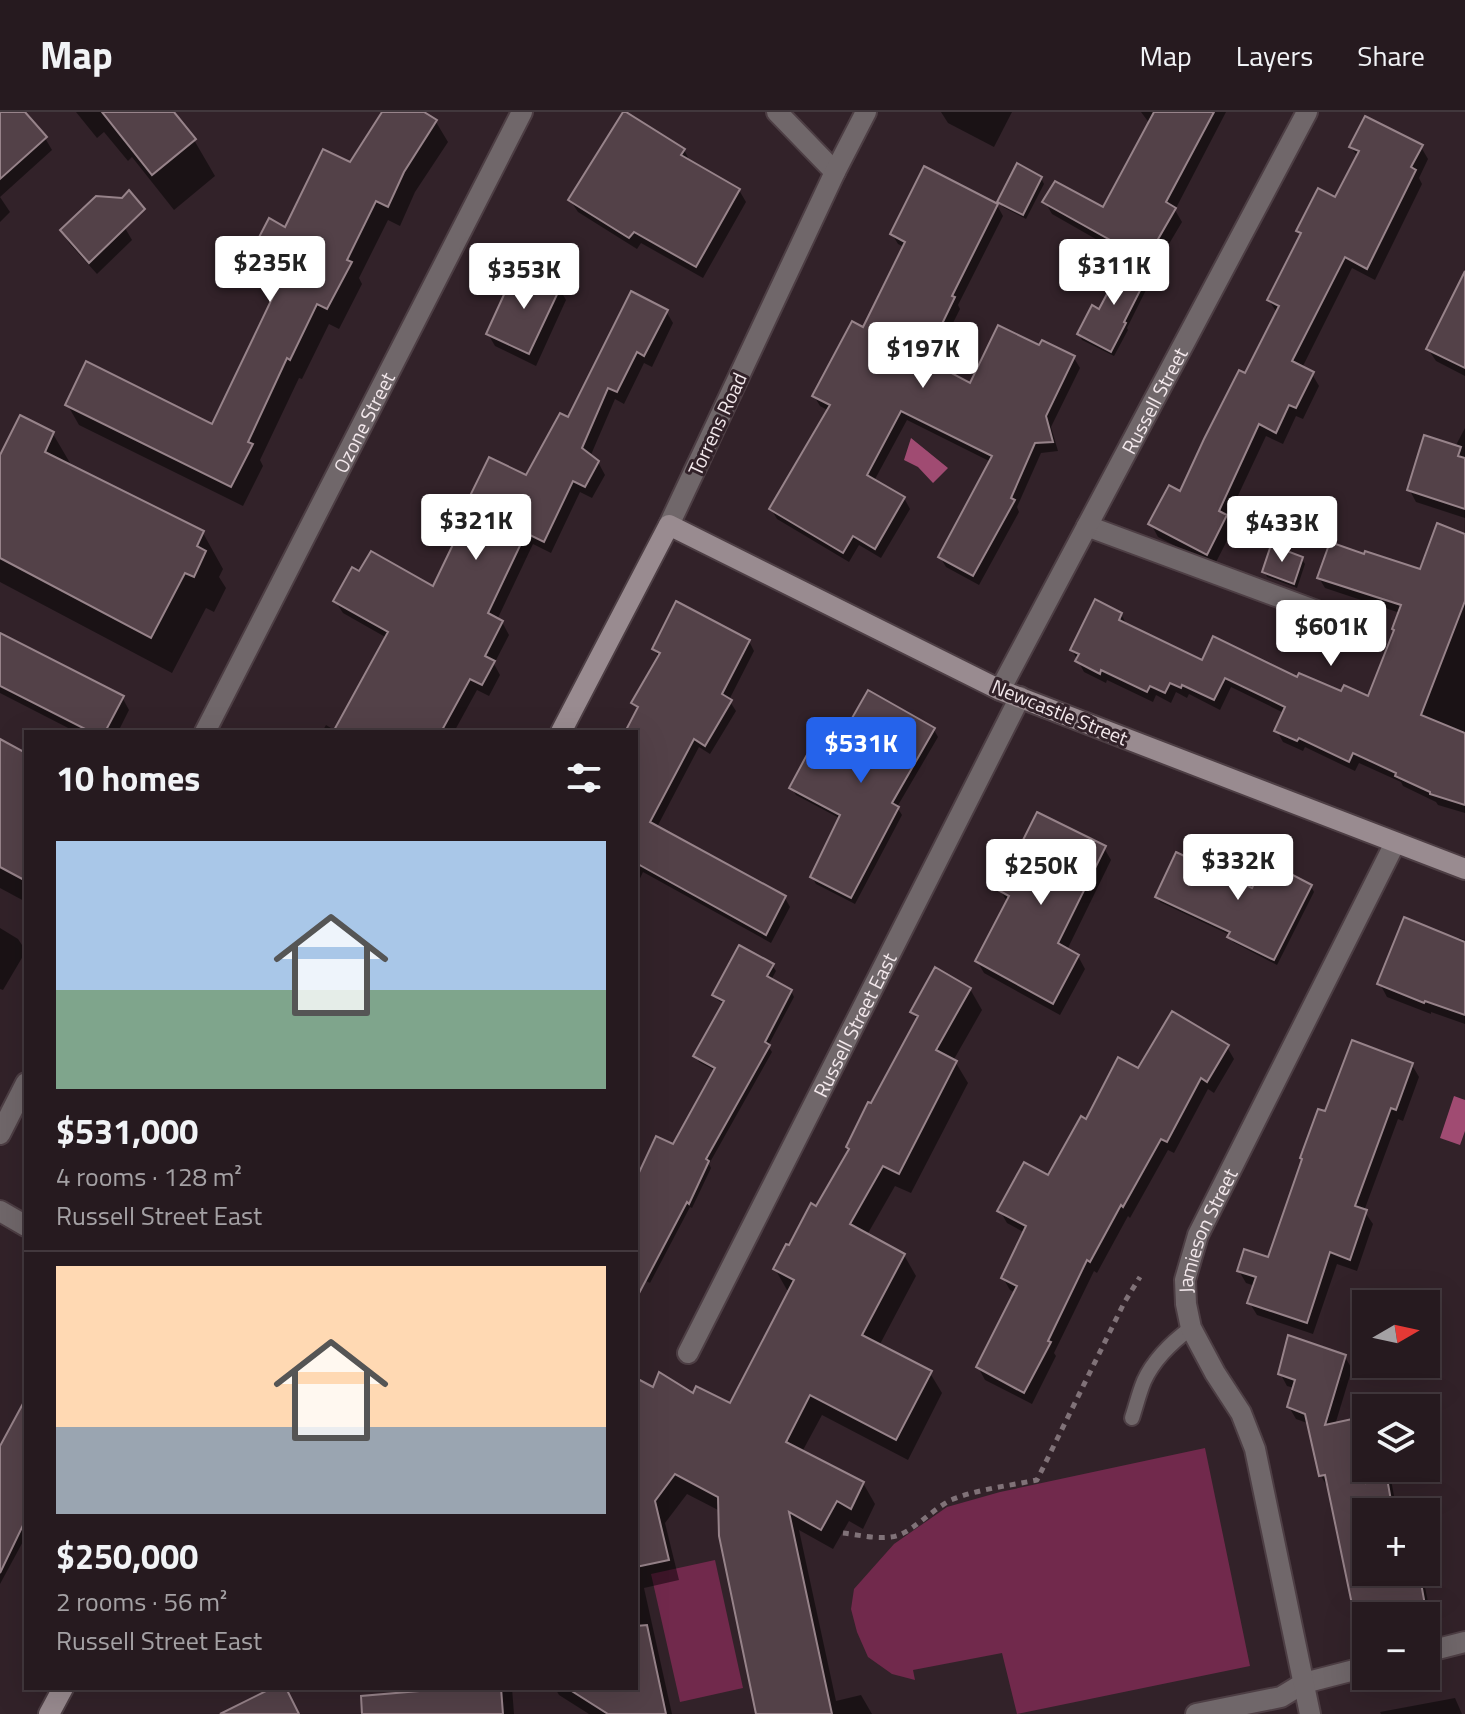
<!DOCTYPE html>
<html lang="en">
<head>
<meta charset="utf-8">
<style>
  :root { --surface:#261a1f; --page:#2e2328; --text:#f1f3f6; --muted:#a4a1a4; --line:#42383d; --accent:#2563eb }
  body { margin:0; font-family:"Titillium Web",sans-serif; background:var(--page); color:var(--text); height:100vh; display:flex; flex-direction:column; font-size:30px; white-space:nowrap }
  * { box-sizing:border-box; margin:0 }
  p { font-size:26px; color:var(--muted) }
  .icon { flex:none; width:44px; height:44px; fill:none; stroke:currentColor; stroke-width:2; stroke-linecap:round; stroke-linejoin:round }
  .map { position:relative; flex:1; overflow:hidden }
  .details { position:absolute; left:24px; top:618px; width:614px; height:960px; display:flex; flex-direction:column; background:var(--surface); border-radius:0px; box-shadow:0 8px 32px #0002,0 0 0 2px var(--line) }
  .details>* { flex:none }
  .needle { width:52px; rotate:81deg }
  .tools { position:absolute; left:1352px; top:1178px; display:grid; gap:16px }
  .tools a { display:grid; place-items:center; width:88px; height:88px; border-radius:0px; background:var(--surface); box-shadow:0 8px 32px #0002,0 0 0 2px var(--line); font-size:40px }
  .price { position:absolute; translate:-50% -68px; padding:0 18px; border-radius:8px; background:#fff; color:#222; font-size:26px; line-height:52px; filter:drop-shadow(0 2px 4px #0008) }
  .price::after { content:''; position:absolute; left:50%; top:48px; width:24px; height:18px; margin-left:-12px; background:inherit; clip-path:polygon(0 0,100% 0,50% 100%) }
  .price.active { background:var(--accent); color:#fff }
  ul { padding:0; list-style:none }
  li { display:grid; align-content:center; gap:16px; height:424px; padding:0 32px }
  li+li { border-top:2px solid var(--line) }
  li span { display:grid; place-items:center; height:248px; border-radius:0px; color:#555 }
  li>.icon { margin-inline-start:auto }
  span .icon { width:144px; height:144px; fill:#fffc; stroke-width:1 }
  li b { font-size:34px }
  h2 { display:flex; justify-content:space-between; align-items:center; height:96px; padding:0 32px; font-size:34px }
  header { display:flex; align-items:center; gap:48px; box-sizing:border-box; height:112px; padding:0 40px; background:var(--surface); border-bottom:2px solid var(--line) }
  header strong { font-size:38px }
  nav { display:flex; gap:44px; margin-inline-start:auto; font-size:28px }
  .map>svg:first-child { display:block }
  .green { fill:#71294c }
  .water { fill:#a04b72 }
  .shadow { fill:#0007 }
  .building { fill:#534148; stroke:#97838a; stroke-width:2 }
  .lines { fill:none; stroke-linecap:round; stroke-linejoin:round }
  .lane-casing { stroke:#4d3e44; stroke-width:18 }
  .street-casing { stroke:#4d3e44; stroke-width:24 }
  .secondary-casing { stroke:#4d3e44; stroke-width:24 }
  .path { stroke:#807278; stroke-width:5; stroke-dasharray:6 6; stroke-linecap:butt }
  .lane { stroke:#70676a; stroke-width:14 }
  .street { stroke:#70676a; stroke-width:20 }
  .secondary { stroke:#998b90; stroke-width:20 }
  .labels { text-anchor:middle; dominant-baseline:central; stroke-width:6; stroke-linejoin:round; paint-order:stroke }
  .street-label { font-size:20px; fill:#f3e8ec; stroke:#322229 }
</style>
</head>
<body>
<header>
<strong>Map</strong>
<nav><a>Map</a><a>Layers</a><a>Share</a></nav>
</header>
<div class="map">
<svg width="1465" height="1602" viewBox="0 0 1465 1602">
  <rect width="100%" height="100%" fill="#322229"/>
  <g class="green">
    <path d="M 1205,1336 L 1250,1554 L 1017,1602 L 1002,1541 L 913,1558 L 915,1568 L 892,1562 L 868,1545 L 857,1520 L 851,1497 L 854,1477 L 894,1432 L 947,1395 L 1000,1380 Z"/>
    <path d="M 715,1448 L 743,1576 L 680,1590 L 651,1462 Z"/>
  </g>
  <g class="water">
    <path d="M 911,326 L 948,356 L 933,371 L 918,355 L 904,348 Z"/>
    <path d="M 1454,984 L 1465,988 L 1465,1019 L 1460,1033 L 1440,1026 Z"/>
  </g>
  <g class="shadow">
    <path d="M 0,0 L 22,0 L 45,26 L 52,38 L 0,85 L 10,100 L 0,110 Z"/>
    <path d="M 76,0 L 172,0 L 194,28 L 215,64 L 174,98 L 132,45 L 128,49 L 104,20 L 97,26 Z"/>
    <path d="M 384,0 L 421,0 L 436,10 L 448,30 L 415,80 L 400,114 L 388,108 L 359,166 L 362,172 L 339,217 L 329,212 L 302,267 L 299,266 L 260,348 L 263,354 L 243,394 L 79,313 L 67,292 L 213,314 L 275,183 L 258,174 L 246,154 L 286,118 L 350,53 Z"/>
    <path d="M 941,0 L 1012,0 L 994,35 L 948,11 Z"/>
    <path d="M 1141,0 L 1226,0 L 1175,98 L 1182,110 L 1153,159 L 1146,155 L 1152,166 L 1127,216 L 1128,218 L 1114,244 L 1082,228 L 1079,222 L 1143,154 L 1052,102 L 1045,90 L 1104,98 L 1150,12 Z"/>
    <path d="M 1351,35 L 1421,35 L 1428,47 L 1419,66 L 1422,72 L 1375,168 L 1352,156 L 1302,256 L 1312,262 L 1319,274 L 1303,307 L 1296,304 L 1283,332 L 1266,324 L 1227,407 L 1233,417 L 1214,454 L 1158,425 L 1151,412 L 1181,382 L 1245,264 L 1277,201 L 1269,188 L 1301,124 L 1298,119 L 1336,88 L 1358,45 Z"/>
    <path d="M 684,38 L 691,51 L 739,78 L 746,90 L 703,166 L 641,131 L 637,137 L 578,100 L 570,88 Z"/>
    <path d="M 1041,66 L 1044,72 L 1026,107 L 1003,95 L 1000,89 Z"/>
    <path d="M 997,93 L 1003,104 L 958,193 L 960,197 L 932,253 L 971,274 L 1040,236 L 1074,246 L 1080,256 L 1051,315 L 1058,339 L 1041,341 L 1017,395 L 1019,400 L 979,473 L 946,455 L 940,445 L 991,350 L 907,308 L 874,369 L 904,386 L 910,397 L 881,446 L 859,433 L 849,450 L 777,407 L 771,397 L 829,299 L 820,294 L 814,284 L 864,218 L 904,135 L 898,132 L 892,122 Z"/>
    <path d="M 125,116 L 132,128 L 97,162 L 69,131 L 62,119 Z"/>
    <path d="M 1465,165 L 1465,264 L 1436,249 L 1428,237 Z"/>
    <path d="M 559,176 L 566,188 L 536,254 L 495,234 L 488,222 L 513,182 Z"/>
    <path d="M 666,199 L 673,211 L 652,255 L 644,251 L 624,292 L 615,287 L 590,345 L 598,350 L 605,363 L 592,386 L 580,380 L 551,441 L 533,432 L 497,508 L 502,510 L 509,523 L 494,552 L 500,563 L 489,584 L 477,578 L 454,620 L 322,620 L 326,613 L 336,619 L 387,526 L 343,501 L 335,489 L 434,477 L 471,398 L 468,392 L 527,366 L 569,308 Z"/>
    <path d="M 1465,316 L 1465,406 L 1416,390 L 1409,377 L 1455,335 Z"/>
    <path d="M 53,322 L 73,356 L 203,421 L 223,457 L 219,465 L 226,476 L 214,500 L 206,496 L 172,561 L 0,470 L 0,346 Z"/>
    <path d="M 1465,424 L 1465,701 L 1438,693 L 1436,690 L 1403,674 L 1401,670 L 1359,651 L 1355,659 L 1305,635 L 1303,639 L 1283,630 L 1277,619 L 1284,601 L 1231,575 L 1220,598 L 1189,582 L 1187,586 L 1176,580 L 1171,591 L 1156,583 L 1153,590 L 1107,568 L 1106,571 L 1084,560 L 1072,538 L 1121,502 L 1127,513 L 1203,551 L 1298,568 L 1342,581 L 1369,587 L 1396,520 L 1400,501 L 1325,476 L 1319,466 L 1421,459 Z"/>
    <path d="M 1302,447 L 1305,452 L 1297,476 L 1267,465 L 1264,459 Z"/>
    <path d="M 0,523 L 122,585 L 129,598 L 118,620 L 76,620 L 0,581 Z"/>
    <path d="M 749,529 L 754,539 L 729,588 L 736,599 L 710,642 L 699,635 L 657,715 L 785,786 L 790,795 L 771,831 L 643,760 L 636,775 L 636,620 L 628,620 L 638,599 L 634,591 L 659,546 L 654,537 Z"/>
    <path d="M 934,618 L 938,625 L 897,695 L 902,703 L 855,792 L 816,772 L 812,765 L 841,707 L 796,683 L 792,676 L 836,639 Z"/>
    <path d="M 0,629 L 26,643 L 26,790 L 0,776 Z"/>
    <path d="M 1104,736 L 1111,748 L 1067,838 L 1078,844 L 1085,857 L 1060,903 L 984,861 L 977,849 L 1008,791 L 1000,778 Z"/>
    <path d="M 1311,774 L 1314,780 L 1277,853 L 1233,830 L 1230,823 L 1160,790 L 1157,785 Z"/>
    <path d="M 0,816 L 18,827 L 26,839 L 3,878 L 0,877 Z"/>
    <path d="M 1459,826 L 1465,828 L 1465,912 L 1431,900 L 1431,902 L 1387,885 L 1380,872 L 1458,829 Z"/>
    <path d="M 772,853 L 776,859 L 771,868 L 791,879 L 794,885 L 768,934 L 772,940 L 709,1052 L 711,1056 L 692,1096 L 690,1095 L 650,1171 L 636,1164 L 636,1079 L 674,1034 L 716,959 L 699,950 L 696,944 L 724,892 L 718,888 L 714,883 Z"/>
    <path d="M 970,877 L 982,898 L 953,949 L 956,951 L 968,971 L 911,1081 L 895,1074 L 867,1123 L 904,1143 L 916,1164 L 879,1234 L 930,1261 L 942,1281 L 908,1348 L 822,1303 L 802,1340 L 863,1371 L 875,1392 L 863,1417 L 849,1409 L 833,1437 L 799,1418 L 836,1589 L 861,1583 L 872,1602 L 758,1602 L 720,1399 L 687,1382 L 665,1411 L 679,1468 L 644,1476 L 672,1602 L 589,1602 L 559,1583 L 555,1576 L 636,1576 L 636,1269 L 654,1278 L 694,1284 L 730,1294 L 791,1180 L 787,1178 L 775,1157 L 817,1096 L 850,1039 L 848,1035 L 918,909 L 912,900 Z"/>
    <path d="M 1227,935 L 1234,947 L 1214,981 L 1208,977 L 1174,1041 L 1168,1038 L 1130,1106 L 1128,1104 L 1097,1161 L 1094,1159 L 1054,1241 L 1056,1244 L 1032,1292 L 985,1268 L 978,1255 L 1016,1181 L 1010,1178 L 1003,1166 L 1025,1121 L 1007,1111 L 1000,1099 L 1048,1066 L 1087,1009 L 1139,958 Z"/>
    <path d="M 1412,953 L 1419,965 L 1403,1009 L 1398,1007 L 1364,1099 L 1373,1112 L 1357,1159 L 1337,1152 L 1313,1222 L 1257,1203 L 1249,1190 L 1255,1174 L 1246,1171 L 1239,1159 L 1269,1147 L 1326,1002 Z"/>
    <path d="M 1345,1245 L 1352,1257 L 1335,1313 L 1366,1306 L 1366,1356 L 1416,1357 L 1390,1362 L 1397,1400 L 1366,1400 L 1366,1460 L 1422,1460 L 1434,1520 L 1426,1522 L 1426,1504 L 1366,1504 L 1366,1513 L 1363,1514 L 1356,1502 L 1328,1376 L 1321,1364 L 1310,1312 L 1296,1307 L 1289,1295 L 1294,1276 L 1287,1274 L 1280,1261 Z"/>
    <path d="M 26,1298 L 26,1424 L 0,1472 L 0,1338 Z"/>
    <path d="M 450,1576 L 512,1576 L 514,1602 L 364,1602 L 450,1578 Z"/>
    <path d="M 1455,1586 L 1462,1602 L 1381,1602 L 1380,1600 Z"/>
  </g>
  <g class="building">
    <path d="M 0,0 L 25,0 L 47,25 L 0,67 Z"/>
    <path d="M 102,0 L 174,0 L 196,27 L 152,63 Z"/>
    <path d="M 382,0 L 424,0 L 437,8 L 404,60 L 388,95 L 376,89 L 347,148 L 352,150 L 327,197 L 317,192 L 290,248 L 287,246 L 248,330 L 253,332 L 231,375 L 65,293 L 86,249 L 212,312 L 279,172 L 244,154 L 269,106 L 285,115 L 323,37 L 350,50 Z"/>
    <path d="M 623,0 L 626,0 L 685,37 L 681,43 L 740,77 L 696,155 L 634,120 L 629,126 L 568,88 Z"/>
    <path d="M 1154,0 L 1214,0 L 1166,90 L 1176,96 L 1146,148 L 1042,90 L 1055,69 L 1103,95 Z"/>
    <path d="M 1365,4 L 1423,33 L 1411,55 L 1416,58 L 1367,157 L 1345,145 L 1292,249 L 1314,260 L 1296,296 L 1289,293 L 1276,321 L 1259,312 L 1219,399 L 1227,403 L 1207,443 L 1148,412 L 1169,373 L 1180,379 L 1204,327 L 1239,258 L 1245,261 L 1279,194 L 1267,188 L 1301,121 L 1296,119 L 1318,76 L 1335,85 L 1359,39 L 1349,35 Z"/>
    <path d="M 1017,51 L 1042,65 L 1023,103 L 997,90 Z"/>
    <path d="M 924,54 L 998,92 L 952,184 L 955,185 L 925,247 L 970,271 L 998,213 L 1039,233 L 1042,228 L 1075,244 L 1046,304 L 1053,330 L 1035,331 L 1011,386 L 1015,388 L 973,464 L 938,445 L 992,344 L 901,299 L 867,363 L 905,385 L 875,437 L 853,424 L 843,441 L 769,397 L 830,293 L 812,284 L 852,209 L 863,215 L 905,130 L 890,122 Z"/>
    <path d="M 129,78 L 145,97 L 89,151 L 60,118 L 96,84 L 122,86 Z"/>
    <path d="M 1126,146 L 1150,159 L 1124,210 L 1126,211 L 1111,240 L 1077,222 L 1092,193 L 1099,197 Z"/>
    <path d="M 522,156 L 561,174 L 529,242 L 486,222 L 507,176 L 512,179 Z"/>
    <path d="M 1465,159 L 1465,256 L 1426,237 Z"/>
    <path d="M 631,179 L 668,198 L 644,244 L 637,240 L 617,280 L 608,276 L 582,336 L 599,349 L 585,375 L 573,369 L 544,430 L 526,421 L 488,501 L 503,509 L 485,544 L 495,549 L 482,573 L 470,567 L 441,620 L 333,620 L 388,520 L 333,489 L 352,455 L 359,459 L 371,439 L 433,474 L 471,395 L 466,392 L 489,345 L 526,363 L 560,301 L 568,305 Z"/>
    <path d="M 20,303 L 54,320 L 45,340 L 204,419 L 197,434 L 206,439 L 194,465 L 185,461 L 151,526 L 0,446 L 0,343 Z"/>
    <path d="M 1424,323 L 1461,335 L 1458,344 L 1465,346 L 1465,397 L 1407,378 Z"/>
    <path d="M 1437,411 L 1465,422 L 1465,489 L 1421,603 L 1465,621 L 1465,693 L 1430,682 L 1430,680 L 1395,664 L 1396,661 L 1353,641 L 1349,650 L 1299,626 L 1297,629 L 1274,619 L 1285,595 L 1225,566 L 1214,588 L 1182,573 L 1181,576 L 1170,571 L 1165,581 L 1150,574 L 1147,580 L 1101,558 L 1100,562 L 1075,549 L 1079,542 L 1070,538 L 1095,487 L 1122,501 L 1119,508 L 1202,548 L 1213,524 L 1297,565 L 1299,561 L 1341,579 L 1344,573 L 1368,584 L 1394,518 L 1392,517 L 1401,493 L 1317,466 L 1330,430 L 1364,442 L 1365,439 L 1420,457 Z"/>
    <path d="M 1271,433 L 1303,445 L 1294,472 L 1262,460 Z"/>
    <path d="M 676,489 L 750,528 L 722,582 L 732,588 L 705,634 L 694,627 L 650,710 L 786,784 L 766,823 L 636,751 L 636,620 L 625,620 L 638,595 L 631,591 L 660,541 L 652,537 Z"/>
    <path d="M 0,521 L 124,584 L 105,620 L 91,620 L 0,574 Z"/>
    <path d="M 868,578 L 935,616 L 892,691 L 899,695 L 851,786 L 810,765 L 840,703 L 789,676 L 816,626 L 835,636 Z"/>
    <path d="M 0,627 L 26,641 L 26,769 L 0,755 Z"/>
    <path d="M 1037,700 L 1106,734 L 1058,831 L 1079,843 L 1053,892 L 975,849 L 1009,784 L 998,778 Z"/>
    <path d="M 1176,740 L 1252,776 L 1266,749 L 1312,773 L 1274,848 L 1227,825 L 1230,820 L 1155,785 Z"/>
    <path d="M 1404,805 L 1465,830 L 1465,903 L 1425,889 L 1424,891 L 1377,872 Z"/>
    <path d="M 739,833 L 774,852 L 767,864 L 792,878 L 765,930 L 770,933 L 706,1047 L 709,1049 L 689,1092 L 687,1090 L 636,1187 L 636,1067 L 656,1024 L 673,1032 L 715,956 L 693,944 L 724,889 L 712,883 Z"/>
    <path d="M 935,855 L 971,876 L 936,938 L 957,949 L 899,1062 L 883,1054 L 850,1112 L 905,1142 L 862,1223 L 932,1259 L 896,1328 L 810,1283 L 786,1330 L 864,1370 L 851,1397 L 837,1389 L 821,1418 L 789,1400 L 832,1602 L 756,1602 L 719,1424 L 718,1385 L 675,1362 L 655,1389 L 669,1448 L 636,1455 L 636,1266 L 653,1275 L 659,1260 L 693,1281 L 696,1274 L 730,1291 L 794,1168 L 773,1157 L 786,1132 L 789,1133 L 811,1091 L 816,1094 L 849,1037 L 846,1035 L 868,990 L 871,991 L 918,904 L 910,900 Z"/>
    <path d="M 1172,899 L 1229,933 L 1207,970 L 1201,966 L 1167,1030 L 1161,1027 L 1123,1095 L 1121,1093 L 1090,1150 L 1087,1148 L 1048,1229 L 1051,1230 L 1024,1281 L 976,1255 L 1017,1174 L 1001,1166 L 1026,1114 L 997,1099 L 1024,1050 L 1048,1063 L 1081,1004 L 1086,1007 L 1118,945 L 1138,956 Z"/>
    <path d="M 1352,928 L 1413,951 L 1396,998 L 1391,996 L 1355,1094 L 1367,1098 L 1350,1148 L 1330,1140 L 1307,1211 L 1247,1191 L 1256,1165 L 1237,1159 L 1244,1137 L 1268,1145 L 1302,1047 L 1300,1046 L 1318,997 L 1325,999 Z"/>
    <path d="M 1288,1223 L 1346,1243 L 1325,1313 L 1366,1304 L 1366,1371 L 1387,1366 L 1393,1400 L 1366,1400 L 1366,1460 L 1419,1460 L 1427,1504 L 1365,1504 L 1364,1501 L 1354,1502 L 1325,1363 L 1319,1364 L 1305,1302 L 1287,1295 L 1295,1268 L 1278,1262 Z"/>
    <path d="M 26,1286 L 26,1407 L 0,1461 L 0,1334 Z"/>
    <path d="M 647,1513 L 666,1602 L 608,1602 L 567,1576 L 636,1576 L 636,1514 Z"/>
    <path d="M 272,1576 L 286,1576 L 299,1602 L 220,1602 Z"/>
    <path d="M 455,1576 L 501,1576 L 503,1602 L 362,1602 L 361,1584 Z"/>
  </g>
  <g class="lines">
    <defs>
      <path id="lane" d="M 1132,1306 C 1136,1294 1139,1281 1144,1269 C 1154,1247 1172,1230 1191,1216"/>
      <g id="street">
        <path d="M 777,0 L 835,60"/>
        <path d="M 669,413 L 835,60 L 866,0"/>
        <path d="M 1087,414 L 1357,514"/>
        <path id="s1" d="M 1000,578 L 1307,0"/>
        <path id="s2" d="M 205,620 L 522,0"/>
        <path d="M 0,1022 L 26,971"/>
        <path d="M 0,1099 L 26,1114"/>
        <path id="s3" d="M 688,1241 L 1020,585"/>
        <path d="M 1426,1540 L 1465,1530"/>
        <path d="M 1196,1602 L 1281,1585 L 1304,1571 L 1366,1555"/>
        <path id="s4" d="M 1310,1602 L 1255,1337 L 1241,1301 L 1215,1261 L 1191,1216 L 1186,1192 L 1185,1168 L 1198,1123 L 1395,731"/>
      </g>
      <g id="secondary">
        <path d="M 561,620 L 669,413 L 1000,578 L 1465,757"/>
        <path d="M 49,1602 L 63,1576"/>
      </g>
    </defs>
    <use href="#lane" class="lane-casing"/>
    <use href="#street" class="street-casing"/>
    <use href="#secondary" class="secondary-casing"/>
    <path class="path" d="M 843,1421 C 860,1423 883,1429 899,1423 C 915,1417 933,1397 951,1388 C 978,1377 1008,1374 1037,1368 L 1124,1191 L 1140,1165"/>
    <use href="#lane" class="lane"/>
    <use href="#street" class="street"/>
    <use href="#secondary" class="secondary"/>
  </g>
  <g class="labels">
    <g class="street-label">
      <text stroke="none"><textPath href="#s1" startOffset="328">Russell Street</textPath></text>
      <text stroke="none"><textPath href="#s2" startOffset="348">Ozone Street</textPath></text>
      <text transform="translate(717 312) rotate(-65)">Torrens Road</text>
      <text transform="translate(1060 600) rotate(22)">Newcastle Street</text>
      <text stroke="none"><textPath href="#s3" startOffset="368">Russell Street East</textPath></text>
      <text stroke="none"><textPath href="#s4" startOffset="510">Jamieson Street</textPath></text>
    </g>
  </g>
</svg>
<div class="tools">
<a><svg class="needle" viewBox="-14 -14 28 28"><path d="M0-13l5 13h-10z" fill="#e53935"/><path d="M0 13l5-13h-10z" fill="#a4a1a4"/></svg></a>
<a><svg class="icon" aria-label="layers" viewBox="0 0 24 24"><path d="M12 4l9 5-9 5-9-5zM3 14l9 5 9-5"/></svg></a>
<a>+</a>
<a>−</a>
</div>
<b class="price" style="left:270px;top:192px">$235K</b>
<b class="price" style="left:1114px;top:195px">$311K</b>
<b class="price" style="left:524px;top:199px">$353K</b>
<b class="price" style="left:923px;top:278px">$197K</b>
<b class="price" style="left:476px;top:450px">$321K</b>
<b class="price" style="left:1282px;top:452px">$433K</b>
<b class="price" style="left:1331px;top:556px">$601K</b>
<b class="price active" style="left:861px;top:673px">$531K</b>
<b class="price" style="left:1238px;top:790px">$332K</b>
<b class="price" style="left:1041px;top:795px">$250K</b>
<section class="details">
<h2>10 homes<svg class="icon" aria-label="filters" viewBox="0 0 24 24"><path d="M4 7h16M4 17h16"/><circle cx="9" cy="7" r="2"/><circle cx="15" cy="17" r="2"/></svg></h2>
<ul>
<li><span style="background:linear-gradient(#a9c7e8 60%,#7fa58c 0)"><svg class="icon" aria-label="home" viewBox="0 0 24 24"><path d="M3 11l9-7 9 7M6 9v11h12V9"/></svg></span><div><b>$531,000</b><p>4 rooms · 128 m²</p><p>Russell Street East</p></div></li>
<li><span style="background:linear-gradient(#ffd9b3 65%,#9aa5b1 0)"><svg class="icon" aria-label="home" viewBox="0 0 24 24"><path d="M3 11l9-7 9 7M6 9v11h12V9"/></svg></span><div><b>$250,000</b><p>2 rooms · 56 m²</p><p>Russell Street East</p></div></li>
</ul>
</section>
</div>
</body>
</html>
